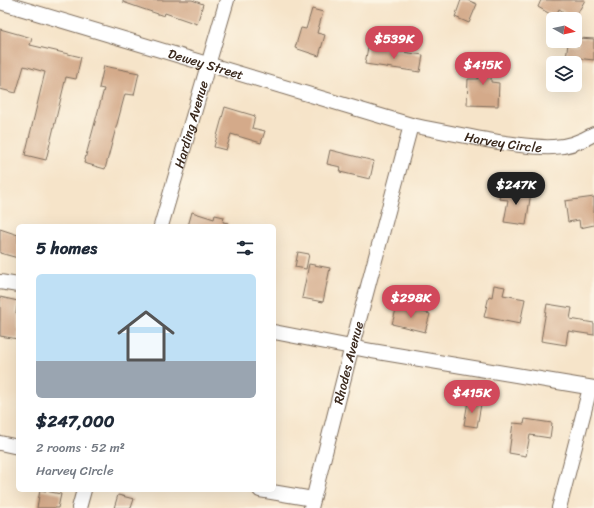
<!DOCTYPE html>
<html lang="en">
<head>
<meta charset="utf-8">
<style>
  :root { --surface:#fff; --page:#f6f6f7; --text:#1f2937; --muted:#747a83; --line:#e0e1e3; --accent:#d1495b }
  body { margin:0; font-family:Sriracha,sans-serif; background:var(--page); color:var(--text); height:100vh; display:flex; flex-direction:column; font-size:15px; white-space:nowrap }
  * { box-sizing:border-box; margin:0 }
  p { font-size:13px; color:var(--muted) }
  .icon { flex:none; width:22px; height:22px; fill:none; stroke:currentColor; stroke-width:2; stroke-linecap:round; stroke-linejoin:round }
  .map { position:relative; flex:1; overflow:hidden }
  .sheet { position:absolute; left:16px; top:224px; width:260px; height:268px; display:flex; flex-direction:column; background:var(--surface); border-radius:6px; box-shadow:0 4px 16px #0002 }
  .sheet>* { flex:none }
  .needle { width:26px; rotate:98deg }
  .tools { position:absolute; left:546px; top:12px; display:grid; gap:8px }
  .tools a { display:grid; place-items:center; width:36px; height:36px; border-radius:6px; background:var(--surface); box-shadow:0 4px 16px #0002; font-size:20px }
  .price { position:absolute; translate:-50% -34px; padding:0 9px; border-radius:14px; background:var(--accent); color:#fff; font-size:13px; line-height:26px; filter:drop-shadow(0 1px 2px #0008) }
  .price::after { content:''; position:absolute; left:50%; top:24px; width:12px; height:9px; margin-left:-6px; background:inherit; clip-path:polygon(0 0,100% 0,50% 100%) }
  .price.selected { background:#222; color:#fff }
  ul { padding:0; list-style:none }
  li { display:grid; align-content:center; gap:8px; height:212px; padding:0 20px }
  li+li { border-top:1px solid var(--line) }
  li span { display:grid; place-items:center; height:124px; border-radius:6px; color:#555 }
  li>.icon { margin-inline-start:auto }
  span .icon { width:72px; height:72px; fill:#fffc; stroke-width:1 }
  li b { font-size:17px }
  h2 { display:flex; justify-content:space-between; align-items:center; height:48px; padding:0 20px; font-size:17px }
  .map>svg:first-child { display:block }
  .building { fill:#d4aa8a }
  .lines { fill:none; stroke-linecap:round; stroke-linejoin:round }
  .minor-casing { stroke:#7c6b5a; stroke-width:16 }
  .minor { stroke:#fff; stroke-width:14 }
  .labels { text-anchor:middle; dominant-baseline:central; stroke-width:4; stroke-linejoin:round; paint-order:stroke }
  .street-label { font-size:13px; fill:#3b2a1e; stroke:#fcf5e5 }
</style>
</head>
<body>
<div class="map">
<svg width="594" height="508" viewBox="0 0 594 508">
  <rect width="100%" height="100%" fill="#fcf5e5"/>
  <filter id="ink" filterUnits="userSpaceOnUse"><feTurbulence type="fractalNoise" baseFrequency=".025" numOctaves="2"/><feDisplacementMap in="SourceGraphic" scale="8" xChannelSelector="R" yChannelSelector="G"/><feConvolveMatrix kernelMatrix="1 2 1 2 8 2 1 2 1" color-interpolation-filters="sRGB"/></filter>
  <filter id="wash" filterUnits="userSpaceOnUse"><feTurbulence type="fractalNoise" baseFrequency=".012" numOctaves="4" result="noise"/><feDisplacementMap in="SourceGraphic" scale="16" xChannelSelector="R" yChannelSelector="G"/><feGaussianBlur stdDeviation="0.9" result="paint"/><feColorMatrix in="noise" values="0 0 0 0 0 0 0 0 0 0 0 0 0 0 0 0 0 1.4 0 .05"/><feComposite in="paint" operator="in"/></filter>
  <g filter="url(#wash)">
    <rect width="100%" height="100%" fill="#f6e4c9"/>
    <g id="blocks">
      <g class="building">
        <path d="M 123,0 L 192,0 L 203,4 L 197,24 L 165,13 L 164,16 L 143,9 L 123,2 Z"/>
        <path d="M 461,0 L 467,0 L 477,4 L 469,23 L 455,17 Z"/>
        <path d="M 541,0 L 585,0 L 575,18 L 559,9 L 555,17 L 538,7 Z"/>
        <path d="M 312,9 L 323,12 L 317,33 L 325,35 L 319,56 L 295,48 L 301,28 L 306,29 Z"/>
        <path d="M 0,29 L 32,38 L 30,45 L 81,57 L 76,79 L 66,77 L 46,160 L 25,155 L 45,72 L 24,66 L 16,93 L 0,89 Z"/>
        <path d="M 579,38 L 594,39 L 594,60 L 566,57 L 568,44 L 578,46 Z"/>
        <path d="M 368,47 L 423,55 L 420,72 L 365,64 Z"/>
        <path d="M 479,56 L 492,56 L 491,82 L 499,83 L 498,106 L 467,105 L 468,79 L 478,79 Z"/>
        <path d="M 104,66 L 139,73 L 134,95 L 125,94 L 105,169 L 84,163 L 104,89 L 99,88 Z"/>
        <path d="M 225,107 L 255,116 L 252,128 L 265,131 L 261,143 L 231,134 L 226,150 L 214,147 Z"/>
        <path d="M 330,150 L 374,161 L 370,179 L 340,172 L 341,167 L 327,164 Z"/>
        <path d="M 501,188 L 531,192 L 526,225 L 504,222 L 508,200 L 499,199 Z"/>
        <path d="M 594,197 L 594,225 L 580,228 L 579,220 L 568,222 L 565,201 Z"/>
        <path d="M 192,212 L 214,219 L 215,215 L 224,217 L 223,222 L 228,223 L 227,226 L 188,226 Z"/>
        <path d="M 0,229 L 18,235 L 18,258 L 0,253 Z"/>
        <path d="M 298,252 L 309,254 L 306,269 L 295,267 Z"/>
        <path d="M 309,264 L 330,268 L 323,302 L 302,298 Z"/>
        <path d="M 494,285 L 505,287 L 503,295 L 525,299 L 520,324 L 484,317 L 489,296 L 492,297 Z"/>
        <path d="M 0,297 L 18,301 L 16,313 L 18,313 L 18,339 L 0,336 Z"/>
        <path d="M 547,304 L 572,308 L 570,319 L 594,323 L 594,335 L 568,331 L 566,345 L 541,341 Z"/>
        <path d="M 397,306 L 430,314 L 425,332 L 392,324 Z"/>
        <path d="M 468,401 L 481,404 L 477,427 L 464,425 Z"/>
        <path d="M 525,419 L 552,423 L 550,438 L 530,435 L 526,456 L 509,453 L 513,423 L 524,424 Z"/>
        <path d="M 40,490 L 61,494 L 58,508 L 37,508 Z"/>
        <path d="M 118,495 L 134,499 L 131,508 L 114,508 Z"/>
      </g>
    </g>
  </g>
  <g filter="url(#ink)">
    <use href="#blocks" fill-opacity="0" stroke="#7c6b5a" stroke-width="1"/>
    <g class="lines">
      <defs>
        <g id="minor">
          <path id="s1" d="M 0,2 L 411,125 C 442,131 473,138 505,143 C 521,145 537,148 553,147 C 567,147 582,141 594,134"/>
          <path id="s2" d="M 161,226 L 227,0"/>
          <path d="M 0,282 L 18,285"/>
          <path d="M 274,332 L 372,351 L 594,388"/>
          <path d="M 0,443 L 18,447"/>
          <path d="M 260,490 L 313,499"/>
          <path d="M 79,508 L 84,490"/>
          <path id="s3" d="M 311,508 L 352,346 L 411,125"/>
          <path d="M 559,508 L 590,388"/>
        </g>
      </defs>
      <use href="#minor" class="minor-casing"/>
      <use href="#minor" class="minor"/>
    </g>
  </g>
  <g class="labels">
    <g class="street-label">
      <text stroke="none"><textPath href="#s1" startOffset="215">Dewey Street</textPath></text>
      <text stroke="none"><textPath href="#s2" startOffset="106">Harding Avenue</textPath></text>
      <text stroke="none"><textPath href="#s1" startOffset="523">Harvey Circle</textPath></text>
      <text stroke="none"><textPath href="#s3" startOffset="150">Rhodes Avenue</textPath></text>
    </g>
  </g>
</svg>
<div class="tools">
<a><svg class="needle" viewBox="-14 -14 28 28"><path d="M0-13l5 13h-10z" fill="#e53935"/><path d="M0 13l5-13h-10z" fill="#747a83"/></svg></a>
<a><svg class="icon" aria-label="layers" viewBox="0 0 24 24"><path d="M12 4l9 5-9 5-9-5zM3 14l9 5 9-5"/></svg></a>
</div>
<b class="price" style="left:394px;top:60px">$539K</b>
<b class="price" style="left:483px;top:86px">$415K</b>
<b class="price selected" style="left:516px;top:206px">$247K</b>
<b class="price" style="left:411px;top:319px">$298K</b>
<b class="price" style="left:472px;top:414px">$415K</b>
<section class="sheet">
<h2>5 homes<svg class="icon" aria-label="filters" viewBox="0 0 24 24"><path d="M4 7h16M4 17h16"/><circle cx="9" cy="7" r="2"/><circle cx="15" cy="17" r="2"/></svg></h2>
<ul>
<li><span style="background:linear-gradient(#bfe0f5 70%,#9aa5b1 0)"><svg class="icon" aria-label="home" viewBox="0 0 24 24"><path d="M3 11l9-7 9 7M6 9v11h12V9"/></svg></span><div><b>$247,000</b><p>2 rooms · 52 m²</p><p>Harvey Circle</p></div></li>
</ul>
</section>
</div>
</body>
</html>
